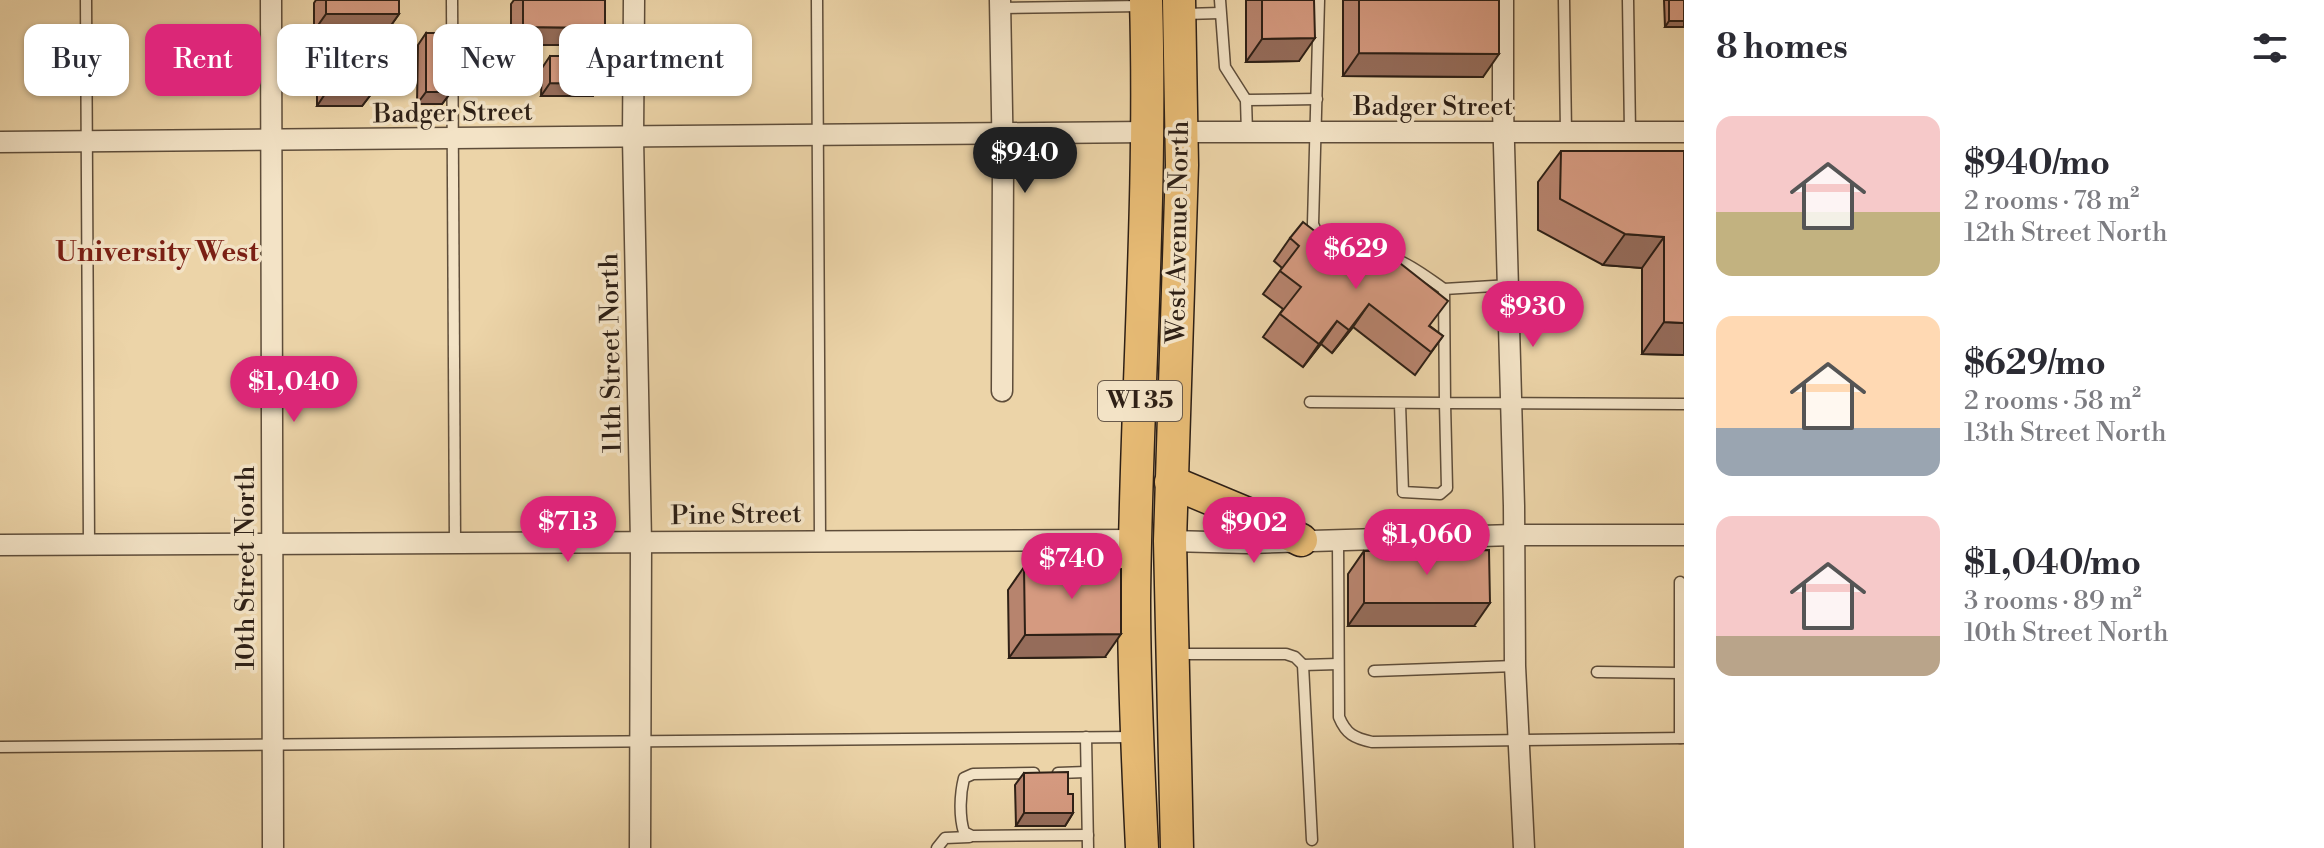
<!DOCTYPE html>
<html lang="en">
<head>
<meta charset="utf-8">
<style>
  :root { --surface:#fff; --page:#f2f2f3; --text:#2b2b33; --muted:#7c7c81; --accent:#db2777 }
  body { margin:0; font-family:"Libre Bodoni",serif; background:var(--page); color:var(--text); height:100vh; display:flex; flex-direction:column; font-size:30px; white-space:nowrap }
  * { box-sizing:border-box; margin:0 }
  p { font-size:26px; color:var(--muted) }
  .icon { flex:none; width:44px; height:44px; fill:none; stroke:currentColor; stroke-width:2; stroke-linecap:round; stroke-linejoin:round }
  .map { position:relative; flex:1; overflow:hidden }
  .sheet { display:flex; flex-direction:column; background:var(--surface); width:640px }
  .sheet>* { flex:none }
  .top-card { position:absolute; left:24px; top:24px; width:760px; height:72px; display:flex; gap:16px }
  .price { position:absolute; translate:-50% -68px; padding:0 18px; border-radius:28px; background:var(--accent); color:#fff; font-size:26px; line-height:52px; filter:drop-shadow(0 2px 4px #0008) }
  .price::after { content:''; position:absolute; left:50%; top:48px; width:24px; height:18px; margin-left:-12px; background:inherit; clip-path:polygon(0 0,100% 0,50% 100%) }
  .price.current { background:#222; color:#fff }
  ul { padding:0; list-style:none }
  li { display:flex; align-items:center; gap:24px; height:200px; padding:0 32px }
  li span { display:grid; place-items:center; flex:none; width:224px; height:160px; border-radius:16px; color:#555 }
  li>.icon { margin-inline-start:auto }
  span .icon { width:96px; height:96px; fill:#fffc; stroke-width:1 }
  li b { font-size:34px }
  h2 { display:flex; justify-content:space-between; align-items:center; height:96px; padding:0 32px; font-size:34px }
  .pill { padding:0 28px; border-radius:16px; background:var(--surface); box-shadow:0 2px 6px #0004; font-size:28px; line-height:72px }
  .pill.current { background:var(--accent); color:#fff }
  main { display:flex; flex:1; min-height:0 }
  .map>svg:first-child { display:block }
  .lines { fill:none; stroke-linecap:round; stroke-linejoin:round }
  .lane-casing { stroke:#5e4d3a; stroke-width:13 }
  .street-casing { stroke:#5e4d3a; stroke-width:23 }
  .primary-casing { stroke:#2e2016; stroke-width:35 }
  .lane { stroke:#f3e3c6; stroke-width:10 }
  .street { stroke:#f3e3c6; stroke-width:20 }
  .primary { stroke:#e6ba74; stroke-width:32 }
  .wall { fill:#b7846e; stroke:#2e2016; stroke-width:2 }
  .shaded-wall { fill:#956c5a; stroke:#2e2016; stroke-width:2 }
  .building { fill:#d59a80; stroke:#2e2016; stroke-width:2 }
  .labels { text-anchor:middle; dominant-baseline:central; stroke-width:7; stroke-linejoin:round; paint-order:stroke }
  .shield { fill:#f3e3c6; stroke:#695a4b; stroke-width:2 }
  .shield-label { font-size:24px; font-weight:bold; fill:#2e2016 }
  .street-label { font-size:26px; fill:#2e2016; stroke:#f3e3c6 }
  .neighbourhood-label { font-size:28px; font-weight:bold; fill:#7a1f14; stroke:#f3e3c6 }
</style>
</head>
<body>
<main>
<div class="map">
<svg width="1684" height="848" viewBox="0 0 1684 848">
  <rect width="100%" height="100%" fill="#ecd4a8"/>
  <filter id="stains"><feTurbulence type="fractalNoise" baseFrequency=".0025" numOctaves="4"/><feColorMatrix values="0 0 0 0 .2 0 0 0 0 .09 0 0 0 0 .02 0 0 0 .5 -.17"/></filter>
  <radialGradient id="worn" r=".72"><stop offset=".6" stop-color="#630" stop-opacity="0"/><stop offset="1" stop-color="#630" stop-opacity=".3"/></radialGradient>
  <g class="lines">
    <defs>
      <g id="lane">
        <path d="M 86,0 L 89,544"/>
        <path d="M 452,0 L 455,543"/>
        <path d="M 817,0 L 820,540"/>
        <path d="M 1220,0 L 1225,67 L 1246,100 L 1247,133"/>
        <path d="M 1319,0 L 1313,224 C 1323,257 1368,248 1395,259 C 1412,265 1429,279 1444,289 L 1445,403 L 1684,404"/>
        <path d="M 1564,0 L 1566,132"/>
        <path d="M 1628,0 L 1630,132"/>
        <path d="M 1000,8 L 1142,6"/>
        <path d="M 1185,14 L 1220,13"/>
        <path d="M 1246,100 L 1317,99"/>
        <path d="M 1444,289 L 1510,285"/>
        <path d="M 1310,402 L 1445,403 L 1447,488 L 1440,494 L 1403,492 L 1400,404"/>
        <path d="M 1338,540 L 1339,717 C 1346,734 1354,738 1372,742 L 1684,738"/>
        <path d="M 1680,582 L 1680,738"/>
        <path d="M 1178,654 L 1286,654 L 1295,657 L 1303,665 L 1312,840"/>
        <path d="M 1303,665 L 1338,664"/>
        <path d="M 1374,671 L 1515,666"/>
        <path d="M 1597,672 L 1680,673"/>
        <path d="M 1086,737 L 1088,848"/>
        <path d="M 0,747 L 1135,737"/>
        <path d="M 1034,773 L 973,774 L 964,778 C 960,794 959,816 964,832 L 972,836 L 1088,835"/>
        <path d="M 1058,773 L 1086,772"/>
        <path d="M 937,848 L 945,838 L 969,837"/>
      </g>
      <g id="street">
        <path d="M 271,0 L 273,848"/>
        <path d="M 634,0 L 633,138 L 641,542 L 640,848"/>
        <path d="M 1000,0 L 1003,167 L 1002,391"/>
        <path d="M 1503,0 L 1503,109 L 1514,506 L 1515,666 L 1524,848"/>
        <path d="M 1181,132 L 1684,132"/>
        <path d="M 0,142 L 1147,132"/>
        <path d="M 1170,541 L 1249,543 L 1514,535 L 1684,535"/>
        <path d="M 0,545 L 1136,540"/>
      </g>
      <g id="primary">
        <path d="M 1171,482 L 1250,515 L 1301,540"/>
        <path d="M 1142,848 C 1138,765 1134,683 1134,600 C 1136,400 1152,200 1146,0"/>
        <path d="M 1177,848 L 1170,541 L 1182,165 L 1179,0"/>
      </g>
    </defs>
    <use href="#lane" class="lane-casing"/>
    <use href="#street" class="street-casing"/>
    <use href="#primary" class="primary-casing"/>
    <use href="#lane" class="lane"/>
    <use href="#street" class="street"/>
    <use href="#primary" class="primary"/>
  </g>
  <g class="wall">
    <path d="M 316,0 L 399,0 L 399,14 L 387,31 L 314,31 L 314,3 Z"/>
    <path d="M 514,0 L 605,0 L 592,45 L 511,45 L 511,4 Z"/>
    <path d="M 1246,0 L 1314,0 L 1299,61 L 1246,62 Z"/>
    <path d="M 1343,0 L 1499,0 L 1483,77 L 1343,76 Z"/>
    <path d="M 1664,0 L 1684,0 L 1684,27 L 1665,27 Z"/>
    <path d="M 426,33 L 451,92 L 442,104 L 417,104 L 418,45 Z"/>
    <path d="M 329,43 L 375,89 L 362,106 L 317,106 L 317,61 Z"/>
    <path d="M 550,56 L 601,84 L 593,96 L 541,96 L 542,68 Z"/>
    <path d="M 1561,151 L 1684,151 L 1684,355 L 1642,354 L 1642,268 L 1603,265 L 1538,230 L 1538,182 Z"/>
    <path d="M 1290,238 L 1430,326 L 1443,336 L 1415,375 L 1353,327 L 1332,353 L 1321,344 L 1303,367 L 1263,337 L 1283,309 L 1263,294 L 1282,268 L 1274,261 Z"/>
    <path d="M 1364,551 L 1474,626 L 1348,626 L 1348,574 Z"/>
    <path d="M 1024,567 L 1105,657 L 1009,658 L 1008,590 Z"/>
    <path d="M 1024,773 L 1073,813 L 1065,826 L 1016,826 L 1015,785 Z"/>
  </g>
  <g class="shaded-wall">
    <path d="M 326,14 L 399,14 L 387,31 L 314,31 Z"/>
    <path d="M 1669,21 L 1684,21 L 1684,27 L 1665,27 Z"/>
    <path d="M 523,27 L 605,28 L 592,45 L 511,45 Z"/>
    <path d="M 1315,38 L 1299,61 L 1246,62 L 1262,39 Z"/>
    <path d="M 1359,53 L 1499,54 L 1483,77 L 1343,76 Z"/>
    <path d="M 550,83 L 601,84 L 593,96 L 541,96 Z"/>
    <path d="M 329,88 L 375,89 L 362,106 L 317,106 Z"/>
    <path d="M 426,92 L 451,92 L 442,104 L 417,104 Z"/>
    <path d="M 1625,234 L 1664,237 L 1642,268 L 1603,265 Z"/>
    <path d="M 1369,304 L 1353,327 L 1332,353 L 1349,330 Z"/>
    <path d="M 1337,321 L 1321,344 L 1303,367 L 1319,344 Z"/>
    <path d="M 1664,322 L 1684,323 L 1684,355 L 1642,354 Z"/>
    <path d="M 1364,603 L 1490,603 L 1474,626 L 1348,626 Z"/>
    <path d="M 1121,634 L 1105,657 L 1009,658 L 1025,635 Z"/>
    <path d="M 1024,813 L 1073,813 L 1065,826 L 1016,826 Z"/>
  </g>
  <g class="building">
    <rect x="326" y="0" width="73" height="14"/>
    <path d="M 523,0 L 605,0 L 605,28 L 523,27 Z"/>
    <path d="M 1262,0 L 1314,0 L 1315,38 L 1262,39 Z"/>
    <path d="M 1359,0 L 1499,0 L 1499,54 L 1359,53 Z"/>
    <rect x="1669" y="0" width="15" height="21"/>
    <path d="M 426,33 L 452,33 L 451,92 L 426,92 Z"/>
    <path d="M 329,43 L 375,43 L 375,89 L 329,88 Z"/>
    <path d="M 550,56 L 602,56 L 601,84 L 550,83 Z"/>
    <path d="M 1561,151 L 1684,151 L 1684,323 L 1664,322 L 1664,237 L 1625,234 L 1560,199 Z"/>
    <path d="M 1303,222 L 1365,270 L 1382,249 L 1448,301 L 1429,326 L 1443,336 L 1431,352 L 1369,304 L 1349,330 L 1337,321 L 1319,344 L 1280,314 L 1301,287 L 1280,271 L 1299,246 L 1290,238 Z"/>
    <path d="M 1489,550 L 1490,603 L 1364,603 L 1364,551 Z"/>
    <path d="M 1024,567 L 1121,569 L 1121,634 L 1025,635 Z"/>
    <path d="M 1068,772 L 1068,794 L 1073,794 L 1073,813 L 1024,813 L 1024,773 Z"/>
  </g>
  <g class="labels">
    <rect class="shield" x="1098" y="381" width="84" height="40" rx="6"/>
    <g class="shield-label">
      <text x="1140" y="401">WI 35</text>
    </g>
    <g class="street-label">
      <text x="1433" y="107">Badger Street</text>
      <text transform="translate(453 113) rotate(-1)">Badger Street</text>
      <text transform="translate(1178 232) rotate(-89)">West Avenue North</text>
      <text transform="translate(611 353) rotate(-91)">11th Street North</text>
      <text transform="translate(736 515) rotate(-1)">Pine Street</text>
      <text transform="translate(246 568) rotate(-90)">10th Street North</text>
    </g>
    <g class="neighbourhood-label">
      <text x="157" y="252">University West</text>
    </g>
  </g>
  <rect width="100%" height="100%" filter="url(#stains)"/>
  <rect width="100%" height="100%" fill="url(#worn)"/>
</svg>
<b class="price current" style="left:1025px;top:195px">$940</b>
<b class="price" style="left:1356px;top:291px">$629</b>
<b class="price" style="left:1533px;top:349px">$930</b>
<b class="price" style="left:294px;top:424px">$1,040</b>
<b class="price" style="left:568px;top:564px">$713</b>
<b class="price" style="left:1254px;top:565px">$902</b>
<b class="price" style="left:1427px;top:577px">$1,060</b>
<b class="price" style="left:1072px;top:601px">$740</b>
<div class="top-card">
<a class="pill">Buy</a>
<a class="pill current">Rent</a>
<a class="pill">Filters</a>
<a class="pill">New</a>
<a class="pill">Apartment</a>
</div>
</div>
<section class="sheet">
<h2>8 homes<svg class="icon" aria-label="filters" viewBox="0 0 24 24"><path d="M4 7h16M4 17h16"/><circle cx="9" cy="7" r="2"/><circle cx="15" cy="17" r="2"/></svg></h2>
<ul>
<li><span style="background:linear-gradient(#f6c9c9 60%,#c2b280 0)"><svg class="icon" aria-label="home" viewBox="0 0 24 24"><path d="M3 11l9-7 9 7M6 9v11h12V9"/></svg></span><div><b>$940/mo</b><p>2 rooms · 78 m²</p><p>12th Street North</p></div></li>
<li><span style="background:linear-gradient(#ffd9b3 70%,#9aa5b1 0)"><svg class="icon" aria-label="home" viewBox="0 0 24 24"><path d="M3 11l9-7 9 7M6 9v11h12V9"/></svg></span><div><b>$629/mo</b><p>2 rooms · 58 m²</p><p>13th Street North</p></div></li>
<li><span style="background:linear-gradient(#f6c9c9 75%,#b9a48a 0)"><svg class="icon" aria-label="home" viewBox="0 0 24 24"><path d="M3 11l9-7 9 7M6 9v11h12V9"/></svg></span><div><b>$1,040/mo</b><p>3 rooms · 89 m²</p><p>10th Street North</p></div></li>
</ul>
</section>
</main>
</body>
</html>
